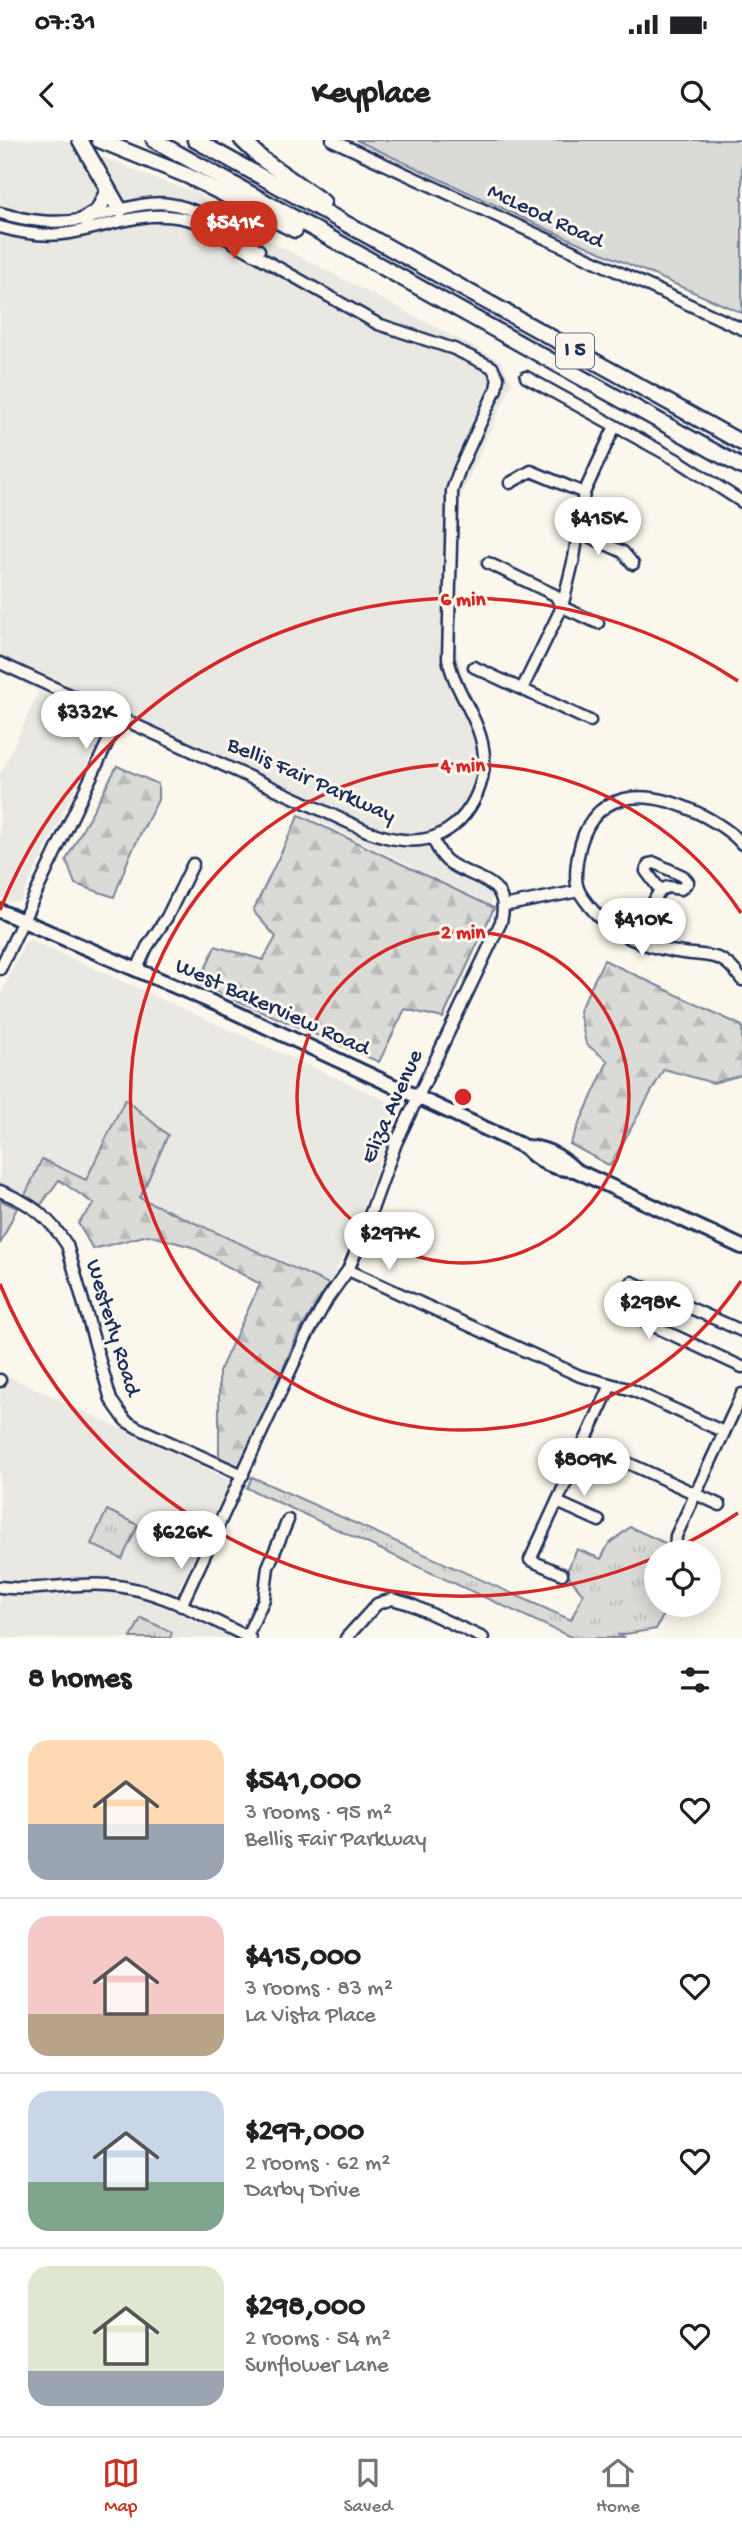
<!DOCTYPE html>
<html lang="en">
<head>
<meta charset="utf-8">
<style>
  :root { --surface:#fff; --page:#f6f6f6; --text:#202124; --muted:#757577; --line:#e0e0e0; --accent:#c8321e }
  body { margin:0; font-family:"Gochi Hand",sans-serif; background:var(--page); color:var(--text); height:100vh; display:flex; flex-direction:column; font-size:26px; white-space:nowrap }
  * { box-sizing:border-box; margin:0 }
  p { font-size:23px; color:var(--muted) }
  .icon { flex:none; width:38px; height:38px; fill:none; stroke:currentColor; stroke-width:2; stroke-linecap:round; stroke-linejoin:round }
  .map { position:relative; height:1498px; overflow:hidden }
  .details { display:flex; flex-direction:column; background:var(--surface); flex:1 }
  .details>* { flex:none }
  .controls { position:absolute; left:644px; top:1400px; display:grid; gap:14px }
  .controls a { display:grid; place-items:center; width:77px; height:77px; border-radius:50%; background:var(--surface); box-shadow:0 4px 18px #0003; font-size:35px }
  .price { position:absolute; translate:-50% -60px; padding:0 16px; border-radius:24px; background:#fff; color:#222; font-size:23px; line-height:46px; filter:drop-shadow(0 2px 4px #0008) }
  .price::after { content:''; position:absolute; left:50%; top:42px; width:21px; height:16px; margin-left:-10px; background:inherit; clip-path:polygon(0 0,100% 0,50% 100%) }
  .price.current { background:var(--accent); color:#fff }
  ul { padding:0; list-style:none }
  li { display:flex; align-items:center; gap:21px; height:175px; padding:0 28px }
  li+li { border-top:2px solid var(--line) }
  li span { display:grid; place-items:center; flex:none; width:196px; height:140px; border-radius:21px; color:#555 }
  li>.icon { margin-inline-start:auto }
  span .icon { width:84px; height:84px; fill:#fffc; stroke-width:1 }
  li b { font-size:30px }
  h2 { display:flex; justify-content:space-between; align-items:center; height:84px; padding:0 28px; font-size:30px }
  .status { display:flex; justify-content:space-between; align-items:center; height:49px; padding:0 35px; background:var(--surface); direction:ltr }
  .status svg { height:19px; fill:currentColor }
  header { display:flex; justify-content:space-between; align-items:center; height:91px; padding:0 28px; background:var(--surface); font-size:32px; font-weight:700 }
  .tabs { display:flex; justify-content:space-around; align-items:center; height:98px; border-top:2px solid var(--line); background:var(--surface); font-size:19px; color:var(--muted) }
  .tabs a { display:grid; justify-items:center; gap:4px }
  .tabs .current { color:var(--accent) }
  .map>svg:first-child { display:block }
  .built { fill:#eae8e2 }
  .grass { fill:#dadad7; stroke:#7a849a; stroke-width:2 }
  .forest { fill:url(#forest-firs); stroke:#7a849a; stroke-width:2 }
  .park { fill:url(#park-tufts); stroke:#7a849a; stroke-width:2 }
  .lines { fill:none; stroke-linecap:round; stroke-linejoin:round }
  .minor-casing { stroke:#1b2f5e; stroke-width:15 }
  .major-casing { stroke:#1b2f5e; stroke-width:18 }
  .highway-casing { stroke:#1b2f5e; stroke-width:19 }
  .minor { stroke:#fbf7ec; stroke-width:10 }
  .major { stroke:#fbf7ec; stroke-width:12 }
  .highway { stroke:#fbf7ec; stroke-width:14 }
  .ring { fill:none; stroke:#d62828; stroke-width:3.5 }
  .labels { text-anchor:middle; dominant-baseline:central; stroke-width:6; stroke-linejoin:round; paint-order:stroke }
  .shield { fill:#fbf7ec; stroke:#5e6b89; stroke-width:2 }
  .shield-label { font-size:21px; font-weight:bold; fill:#1b2f5e }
  .street-label { font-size:23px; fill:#1b2f5e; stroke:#fbf7ec }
  .centre { fill:#d62828; stroke:#fbf7ec; stroke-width:3.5 }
  .ring-label { font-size:21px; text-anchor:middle; font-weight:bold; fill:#d62828; stroke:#fbf7ec; stroke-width:6; stroke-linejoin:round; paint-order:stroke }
</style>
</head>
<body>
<div class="status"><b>07:31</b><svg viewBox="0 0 49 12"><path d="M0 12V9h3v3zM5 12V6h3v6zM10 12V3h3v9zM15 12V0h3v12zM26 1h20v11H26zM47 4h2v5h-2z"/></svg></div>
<header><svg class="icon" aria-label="back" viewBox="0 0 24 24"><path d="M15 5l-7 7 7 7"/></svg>Keyplace<svg class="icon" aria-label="search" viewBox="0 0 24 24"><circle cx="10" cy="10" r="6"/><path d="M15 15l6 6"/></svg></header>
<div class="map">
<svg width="742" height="1498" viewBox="0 0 742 1498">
  <defs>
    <pattern id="forest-firs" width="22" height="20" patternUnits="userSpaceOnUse" patternTransform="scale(1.75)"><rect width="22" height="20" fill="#dadad7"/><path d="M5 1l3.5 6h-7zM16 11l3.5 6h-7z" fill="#babbbb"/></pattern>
    <pattern id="park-tufts" width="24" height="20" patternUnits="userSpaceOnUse" patternTransform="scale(1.75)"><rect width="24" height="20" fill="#dadad7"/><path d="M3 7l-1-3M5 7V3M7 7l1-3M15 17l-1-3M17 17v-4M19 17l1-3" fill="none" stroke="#babbbb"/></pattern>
  </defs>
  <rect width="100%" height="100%" fill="#fbf7ec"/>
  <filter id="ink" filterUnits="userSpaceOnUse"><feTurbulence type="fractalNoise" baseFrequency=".0143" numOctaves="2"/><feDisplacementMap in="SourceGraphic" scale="14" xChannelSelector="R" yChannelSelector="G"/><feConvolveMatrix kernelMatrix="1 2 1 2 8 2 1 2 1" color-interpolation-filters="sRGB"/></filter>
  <g filter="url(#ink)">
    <g class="built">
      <path d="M 0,0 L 62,0 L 156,39 L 199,54 L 229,80 L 501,221 L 512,243 L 459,360 L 456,505 L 463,537 L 487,594 L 490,635 L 484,657 L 468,681 L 448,699 L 429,709 L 449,729 L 487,748 L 492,756 L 491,765 L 131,589 L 108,581 L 20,761 L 12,762 L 0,757 L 0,635 L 39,551 L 0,532 Z"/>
      <path d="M 31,800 L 398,966 L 401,969 L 380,1018 L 355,1092 L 329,1144 L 139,1057 L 124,959 L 86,1040 L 42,1019 L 25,1055 L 0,1044 L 0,856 L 25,802 Z"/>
      <path d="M 0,1232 L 233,1341 L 169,1469 L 232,1498 L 0,1498 Z"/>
    </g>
    <g class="grass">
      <path d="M 356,0 L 742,0 L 742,173 L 549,90 Z"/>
      <path d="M 0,1060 L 17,1068 L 0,1104 Z"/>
    </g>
    <g class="forest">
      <path d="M 117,626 L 158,644 L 158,660 L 130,715 L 114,757 L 75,744 L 66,720 Z"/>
      <path d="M 299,675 L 494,768 L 443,878 L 405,869 L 379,922 L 199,844 L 215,806 L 263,820 L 276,797 L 253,771 Z"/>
      <path d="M 604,820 L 742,886 L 742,935 L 713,943 L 664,929 L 610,1026 L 570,1004 L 608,921 L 586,904 L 579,871 Z"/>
      <path d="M 125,959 L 168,995 L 140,1058 L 329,1144 L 298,1194 L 242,1323 L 238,1326 L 219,1318 L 219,1232 L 260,1144 L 192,1107 L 148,1095 L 93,1109 L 78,1083 L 94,1064 L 59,1040 L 41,1065 L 25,1055 L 42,1019 L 86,1040 Z"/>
    </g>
    <g class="park">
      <path d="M 252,1337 L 571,1480 L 583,1454 L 566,1433 L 577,1409 L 601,1419 L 608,1405 L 630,1387 L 665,1403 L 668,1412 L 656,1412 L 656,1465 L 669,1465 L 656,1489 L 619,1495 L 625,1498 L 573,1498 L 247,1348 Z"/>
      <path d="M 107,1370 L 138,1385 L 122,1419 L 91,1404 Z"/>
      <path d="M 141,1478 L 172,1492 L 170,1498 L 131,1498 Z"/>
    </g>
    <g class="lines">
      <defs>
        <g id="minor">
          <path d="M 332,0 L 742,189"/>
          <path d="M 0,73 C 29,81 55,85 85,79 C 111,74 142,60 169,64 C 202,68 232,93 259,110"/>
          <path d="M 0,87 C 24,94 46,97 70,93 C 117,85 152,65 199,83 L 378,184 L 454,209 L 492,227 L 498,238 L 496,249 L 460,328 L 452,351 L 452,365 L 448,518 C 454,550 478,576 483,608 C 490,647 462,696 420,700 C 401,702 384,697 367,691 L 0,523"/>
          <path d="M 526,237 L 679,321 L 742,362"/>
          <path d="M 510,343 L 531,331 L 584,353"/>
          <path d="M 577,391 L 623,412 L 633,424"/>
          <path d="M 488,423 L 555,455 L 562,467 L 598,483"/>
          <path d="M 474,527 L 590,581"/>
          <path d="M 522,549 L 562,467 L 574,418 L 584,353 L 615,286"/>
          <path d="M 742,704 C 730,690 714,681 698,673 C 646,648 590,647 578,716 C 576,727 574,743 580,753 C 604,791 638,807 683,813 C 713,817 722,812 742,840"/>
          <path d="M 655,723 L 683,736 L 688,742 L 681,749 L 668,747 L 660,750 L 646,731 L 649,724 Z"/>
          <path d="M 503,766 L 579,751"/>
          <path d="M 633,799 L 660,750"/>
          <path d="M 0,829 L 120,576"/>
          <path d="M 137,829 L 147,807 L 167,777 L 193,724"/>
          <path d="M 0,1051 C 32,1064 48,1076 67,1105 L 111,1260 L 126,1281 L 138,1288 L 243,1335"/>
          <path d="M 348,1130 L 580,1236 L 632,1250 L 724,1292"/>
          <path d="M 742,1191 L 632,1142 L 619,1170 L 742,1227"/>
          <path d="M 0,1240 L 0,1241"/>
          <path d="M 584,1303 L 720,1365"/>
          <path d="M 557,1362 L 599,1381"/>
          <path d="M 675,1412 L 676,1396 L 742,1254"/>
          <path d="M 562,1434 L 530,1420 L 611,1245"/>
          <path d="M 0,1447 C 36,1452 72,1442 109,1445 C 159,1449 205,1477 250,1498"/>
          <path d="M 181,1466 L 305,1199 L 328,1158 L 348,1130 L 362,1097 L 396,1003 L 501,782 C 512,737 473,741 447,721 C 440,715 436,706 433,698"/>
          <path d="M 247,1496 L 264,1459 L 268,1427 L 288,1380"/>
          <path d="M 346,1498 L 377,1464 L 392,1459 L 410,1464 L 483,1498"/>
        </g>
        <g id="major">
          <path d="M 0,771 L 230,870 L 525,1007 C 545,1007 561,1016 575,1030 L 742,1107"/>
          <path d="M 525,1007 C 538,1022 555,1029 575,1030"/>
        </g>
        <g id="highway">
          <path d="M 80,0 L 120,70"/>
          <path d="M 99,0 L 188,36 L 295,90"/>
          <path d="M 154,0 L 742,327"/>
          <path d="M 195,0 L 742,303"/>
          <path d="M 242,0 L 262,19 L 323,62"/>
          <path d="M 85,79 L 98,71 L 108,50"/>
        </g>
      </defs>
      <use href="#minor" class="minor-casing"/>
      <use href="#major" class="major-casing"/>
      <use href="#highway" class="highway-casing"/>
      <use href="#minor" class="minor"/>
      <use href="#major" class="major"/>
      <use href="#highway" class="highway"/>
    </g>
  </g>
  <g class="ring">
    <circle cx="463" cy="957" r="166"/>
    <path d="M741 1141A333 333 0 1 1 741 773"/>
    <path d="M738 1373A499 499 0 0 1 670 1411M654 1418A499 499 0 0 1 0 1144M0 770A499 499 0 0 1 738 541"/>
  </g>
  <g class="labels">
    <rect class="shield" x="556" y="193.5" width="38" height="35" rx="5"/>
    <g class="shield-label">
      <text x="575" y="211">I 5</text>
    </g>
    <g class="street-label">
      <text transform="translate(545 77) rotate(25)">McLeod Road</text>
      <text transform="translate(311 641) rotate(24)">Bellis Fair Parkway</text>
      <text transform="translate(272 868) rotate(24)">West Bakerview Road</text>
      <text transform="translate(393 967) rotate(-66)">Eliza Avenue</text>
      <text transform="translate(112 1188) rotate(73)">Westerly Road</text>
    </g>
  </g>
  <circle cx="463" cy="957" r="10" class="centre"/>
  <g class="ring-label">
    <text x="463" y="465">6 min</text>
    <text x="463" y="631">4 min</text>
    <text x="463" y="798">2 min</text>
  </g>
</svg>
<div class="controls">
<a><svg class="icon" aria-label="locate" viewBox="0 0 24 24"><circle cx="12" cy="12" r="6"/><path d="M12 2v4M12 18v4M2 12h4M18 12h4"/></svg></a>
</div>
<b class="price current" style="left:234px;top:121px">$541K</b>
<b class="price" style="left:598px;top:417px">$415K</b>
<b class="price" style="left:86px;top:611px">$332K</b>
<b class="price" style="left:642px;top:818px">$410K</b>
<b class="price" style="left:389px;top:1132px">$297K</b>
<b class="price" style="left:649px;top:1201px">$298K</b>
<b class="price" style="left:584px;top:1358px">$809K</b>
<b class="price" style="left:181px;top:1431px">$626K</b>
</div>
<section class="details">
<h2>8 homes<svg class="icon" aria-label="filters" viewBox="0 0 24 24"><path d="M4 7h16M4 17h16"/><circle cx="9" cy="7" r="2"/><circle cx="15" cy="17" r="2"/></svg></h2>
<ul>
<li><span style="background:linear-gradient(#ffd9b3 60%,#9aa5b1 0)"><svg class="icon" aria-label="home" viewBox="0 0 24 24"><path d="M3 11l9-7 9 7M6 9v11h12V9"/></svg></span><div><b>$541,000</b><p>3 rooms · 95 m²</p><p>Bellis Fair Parkway</p></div><svg class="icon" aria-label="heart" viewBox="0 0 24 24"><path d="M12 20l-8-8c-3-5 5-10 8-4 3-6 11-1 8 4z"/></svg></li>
<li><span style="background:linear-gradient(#f6c9c9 70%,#b9a48a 0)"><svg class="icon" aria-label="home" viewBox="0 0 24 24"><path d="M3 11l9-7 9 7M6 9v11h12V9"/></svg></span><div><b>$415,000</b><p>3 rooms · 83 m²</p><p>La Vista Place</p></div><svg class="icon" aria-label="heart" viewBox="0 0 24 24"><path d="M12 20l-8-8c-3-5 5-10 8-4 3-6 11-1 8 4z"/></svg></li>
<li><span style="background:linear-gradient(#c9d6e8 65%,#7fa58c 0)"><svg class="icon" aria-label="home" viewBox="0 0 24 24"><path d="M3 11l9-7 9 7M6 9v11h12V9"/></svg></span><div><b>$297,000</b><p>2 rooms · 62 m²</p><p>Darby Drive</p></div><svg class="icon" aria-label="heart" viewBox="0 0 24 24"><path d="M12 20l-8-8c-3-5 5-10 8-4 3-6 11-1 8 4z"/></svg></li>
<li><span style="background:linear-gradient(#dfe7d0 75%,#9aa5b1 0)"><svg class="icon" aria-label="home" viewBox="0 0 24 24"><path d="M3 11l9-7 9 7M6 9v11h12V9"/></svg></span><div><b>$298,000</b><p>2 rooms · 54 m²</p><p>Sunflower Lane</p></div><svg class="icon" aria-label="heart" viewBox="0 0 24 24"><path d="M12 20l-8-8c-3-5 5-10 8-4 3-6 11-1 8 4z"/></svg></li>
</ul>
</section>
<nav class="tabs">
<a class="current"><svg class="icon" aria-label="map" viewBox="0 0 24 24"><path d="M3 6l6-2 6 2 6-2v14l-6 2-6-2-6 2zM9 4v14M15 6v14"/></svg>Map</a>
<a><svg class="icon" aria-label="saved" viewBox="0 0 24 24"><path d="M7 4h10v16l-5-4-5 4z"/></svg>Saved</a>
<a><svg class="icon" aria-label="home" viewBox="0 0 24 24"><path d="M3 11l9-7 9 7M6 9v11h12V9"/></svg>Home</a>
</nav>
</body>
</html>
